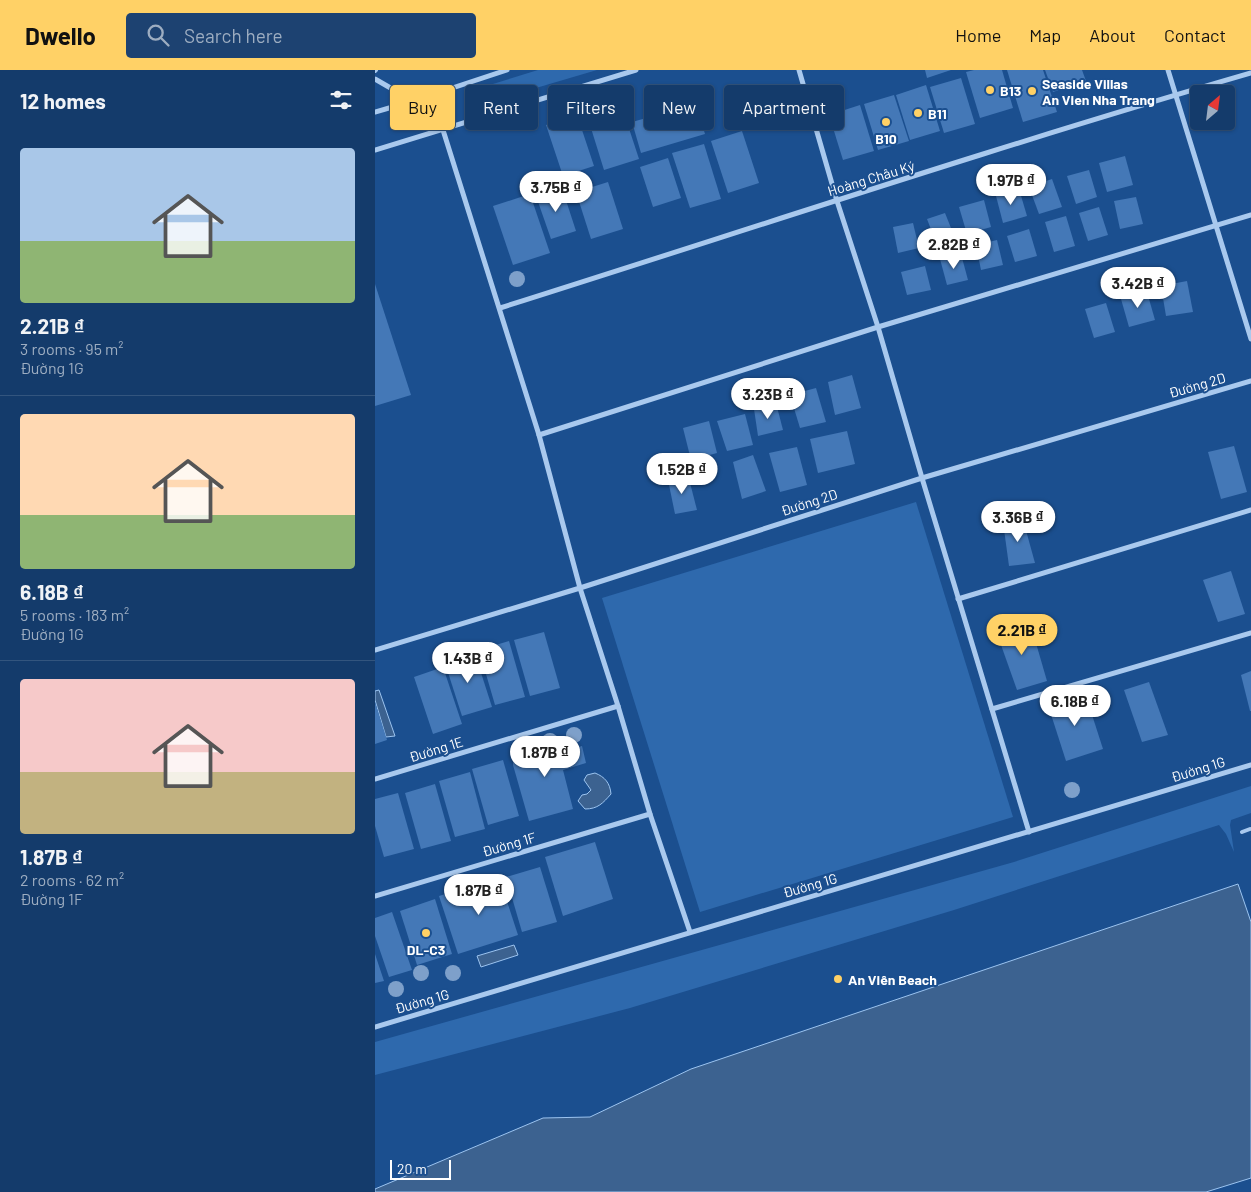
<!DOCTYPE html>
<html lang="en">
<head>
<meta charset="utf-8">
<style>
  :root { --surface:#143b6b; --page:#1d4271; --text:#f1f3f6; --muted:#9dadc1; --line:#33557e; --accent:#ffd166 }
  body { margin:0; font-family:Barlow,sans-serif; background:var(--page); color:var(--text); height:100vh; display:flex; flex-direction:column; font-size:19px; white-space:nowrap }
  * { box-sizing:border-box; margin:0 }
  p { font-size:16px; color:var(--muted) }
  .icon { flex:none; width:28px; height:28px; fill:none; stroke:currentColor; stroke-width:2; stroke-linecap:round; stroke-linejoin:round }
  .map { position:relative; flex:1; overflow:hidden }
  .drawer { display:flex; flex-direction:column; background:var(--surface); width:375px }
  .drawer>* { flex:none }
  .hud { position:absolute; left:15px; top:15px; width:475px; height:45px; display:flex; gap:10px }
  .needle { width:32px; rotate:28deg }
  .buttons { position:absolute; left:815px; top:15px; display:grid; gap:10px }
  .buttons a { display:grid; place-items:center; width:45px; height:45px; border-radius:5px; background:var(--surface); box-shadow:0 1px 4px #0004,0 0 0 1px var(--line); font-size:25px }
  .scale { position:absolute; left:15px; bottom:12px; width:61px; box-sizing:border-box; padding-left:5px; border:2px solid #fff; border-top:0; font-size:14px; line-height:18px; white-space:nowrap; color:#fff; -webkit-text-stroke:4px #1b4f8f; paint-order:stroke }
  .price { position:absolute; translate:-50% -42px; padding:0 11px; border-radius:18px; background:#fff; color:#222; font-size:16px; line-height:32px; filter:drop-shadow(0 1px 2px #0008) }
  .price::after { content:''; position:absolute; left:50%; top:30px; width:15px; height:11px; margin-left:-8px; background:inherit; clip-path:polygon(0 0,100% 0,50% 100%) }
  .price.selected { background:var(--accent); color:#111 }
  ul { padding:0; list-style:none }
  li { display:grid; align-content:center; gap:10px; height:265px; padding:0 20px }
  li+li { border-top:1px solid var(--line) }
  li span { display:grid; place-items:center; height:155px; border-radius:5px; color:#555 }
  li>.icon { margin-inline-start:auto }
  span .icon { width:90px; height:90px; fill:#fffc; stroke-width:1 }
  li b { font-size:21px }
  h2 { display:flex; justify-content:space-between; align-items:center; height:60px; padding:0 20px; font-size:21px }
  .pill { padding:0 18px; border-radius:5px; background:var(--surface); box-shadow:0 1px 4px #0004,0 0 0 1px var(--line); font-size:18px; line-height:45px }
  .pill.selected { background:var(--accent); color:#111 }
  header { display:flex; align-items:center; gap:30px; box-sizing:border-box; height:70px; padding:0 25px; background:var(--accent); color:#111 }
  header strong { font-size:24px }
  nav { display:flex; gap:28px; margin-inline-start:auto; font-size:18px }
  .search { width:350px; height:45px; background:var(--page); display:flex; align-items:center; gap:12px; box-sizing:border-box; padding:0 18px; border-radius:5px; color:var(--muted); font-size:19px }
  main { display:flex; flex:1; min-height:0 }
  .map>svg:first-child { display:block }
  .green { fill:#2e69ad }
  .water { fill:#3c6290; stroke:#9cc4f0 }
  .building { fill:#4478b7 }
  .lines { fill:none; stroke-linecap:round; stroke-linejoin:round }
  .lane { stroke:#a9c9ee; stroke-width:4 }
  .street { stroke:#a9c9ee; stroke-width:5 }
  .tree { fill:#7ea0ca }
  .poi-dot { fill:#ffd166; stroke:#1b4f8f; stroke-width:2 }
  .labels { text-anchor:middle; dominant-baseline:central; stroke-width:4; stroke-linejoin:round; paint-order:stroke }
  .poi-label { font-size:14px; font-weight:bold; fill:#fff; stroke:#1b4f8f; text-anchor:start }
  .street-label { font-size:14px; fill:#fff; stroke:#1b4f8f }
</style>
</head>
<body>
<header>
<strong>Dwello</strong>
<div class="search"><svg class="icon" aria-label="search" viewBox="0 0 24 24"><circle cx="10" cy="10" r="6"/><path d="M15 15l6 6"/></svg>Search here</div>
<nav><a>Home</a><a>Map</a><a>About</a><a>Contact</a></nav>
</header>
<main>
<section class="drawer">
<h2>12 homes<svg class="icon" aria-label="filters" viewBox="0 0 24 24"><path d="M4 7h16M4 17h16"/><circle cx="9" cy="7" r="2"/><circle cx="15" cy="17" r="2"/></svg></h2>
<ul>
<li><span style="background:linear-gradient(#a9c7e8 60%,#8fb573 0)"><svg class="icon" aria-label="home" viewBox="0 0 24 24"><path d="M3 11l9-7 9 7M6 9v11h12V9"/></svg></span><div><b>2.21B ₫</b><p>3 rooms · 95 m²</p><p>Đường 1G</p></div></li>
<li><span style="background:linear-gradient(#ffd9b3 65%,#8fb573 0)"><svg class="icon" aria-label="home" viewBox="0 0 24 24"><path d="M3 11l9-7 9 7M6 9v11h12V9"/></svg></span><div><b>6.18B ₫</b><p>5 rooms · 183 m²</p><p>Đường 1G</p></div></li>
<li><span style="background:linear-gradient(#f6c9c9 60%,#c2b280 0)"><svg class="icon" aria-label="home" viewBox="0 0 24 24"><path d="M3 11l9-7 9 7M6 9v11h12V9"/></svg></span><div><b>1.87B ₫</b><p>2 rooms · 62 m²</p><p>Đường 1F</p></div></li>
</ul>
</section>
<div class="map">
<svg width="876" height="1122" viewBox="0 0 876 1122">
  <rect width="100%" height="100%" fill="#1b4f8f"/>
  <g class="green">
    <path d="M 163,0 L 222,0 L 97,37 L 92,22 Z"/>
    <path d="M 541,432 L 638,747 L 325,842 L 227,528 Z"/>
    <path d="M 876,716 L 876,743 L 856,750 L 855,755 L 859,782 L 851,764 L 844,755 L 579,840 L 255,938 L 0,1005 L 0,972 L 639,792 Z"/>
  </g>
  <g class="water">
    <path d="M 4,620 L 20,666 L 11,667 L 0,630 L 0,621 Z"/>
    <path d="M 220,703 C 230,707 235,713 236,724 C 228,733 223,739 210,739 L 203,731 L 207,725 L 212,724 L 216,720 L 209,710 L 212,705 Z"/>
    <path d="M 863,814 L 876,852 L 876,1108 L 831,1122 L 0,1122 L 0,1119 L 168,1048 L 215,1047 L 316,999 Z"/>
    <path d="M 139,875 L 143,885 L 106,897 L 102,886 Z"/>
  </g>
  <g class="building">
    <path d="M 550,0 L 576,0 L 552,8 Z"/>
    <path d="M 599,0 L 627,0 L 638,38 L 605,48 L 591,2 Z"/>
    <path d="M 632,0 L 668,0 L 682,42 L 648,52 Z"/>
    <path d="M 670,0 L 707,0 L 711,11 L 678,22 Z"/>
    <path d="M 586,8 L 600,54 L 569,63 L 555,17 Z"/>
    <path d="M 551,15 L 565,61 L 535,70 L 521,25 Z"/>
    <path d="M 519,25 L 534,71 L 503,80 L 489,34 Z"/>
    <path d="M 245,31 L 264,89 L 229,100 L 211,42 Z"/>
    <path d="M 321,34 L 330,64 L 266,83 L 257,52 L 289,43 L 294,60 L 289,43 Z"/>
    <path d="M 485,35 L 499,81 L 468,90 L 454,45 Z"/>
    <path d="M 202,45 L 219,96 L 188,106 L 171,55 Z"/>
    <path d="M 367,61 L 384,113 L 353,123 L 336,71 Z"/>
    <path d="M 329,74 L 346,129 L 315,138 L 297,83 Z"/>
    <path d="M 750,86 L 758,115 L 732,122 L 724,93 Z"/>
    <path d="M 293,88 L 306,128 L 278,137 L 265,97 Z"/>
    <path d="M 714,100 L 722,127 L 701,134 L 692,106 Z"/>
    <path d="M 677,109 L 687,137 L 664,144 L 654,117 Z"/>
    <path d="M 233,112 L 248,159 L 216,169 L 201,122 Z"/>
    <path d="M 187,118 L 201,161 L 176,169 L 161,126 Z"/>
    <path d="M 644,119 L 652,146 L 628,153 L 621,126 Z"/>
    <path d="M 155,124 L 175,183 L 138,195 L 118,136 Z"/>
    <path d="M 761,127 L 768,154 L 745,159 L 739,131 Z"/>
    <path d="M 609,130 L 616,157 L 592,164 L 584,137 Z"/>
    <path d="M 724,137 L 733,165 L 713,171 L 704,143 Z"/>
    <path d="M 570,143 L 580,168 L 562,175 L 552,149 Z"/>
    <path d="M 691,146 L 700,176 L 679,182 L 670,152 Z"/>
    <path d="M 538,153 L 544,178 L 523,183 L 518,157 Z"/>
    <path d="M 654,159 L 662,186 L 640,192 L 632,166 Z"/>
    <path d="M 622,170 L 628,195 L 606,200 L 601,175 Z"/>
    <path d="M 586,184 L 593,210 L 572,215 L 565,189 Z"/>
    <path d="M 550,196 L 556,220 L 532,225 L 526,202 Z"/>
    <path d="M 812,211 L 818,242 L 791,246 L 786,216 Z"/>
    <path d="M 0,214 L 36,325 L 0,336 Z"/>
    <path d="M 772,222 L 780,250 L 754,257 L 746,229 Z"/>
    <path d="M 731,233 L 740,262 L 719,268 L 710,239 Z"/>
    <path d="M 477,305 L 486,338 L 460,345 L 453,312 Z"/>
    <path d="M 441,318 L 451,352 L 425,358 L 415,325 Z"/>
    <path d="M 401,333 L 408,360 L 383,366 L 379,339 Z"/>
    <path d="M 370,344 L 378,375 L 352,381 L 342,351 Z"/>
    <path d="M 334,351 L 342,383 L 316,390 L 308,358 Z"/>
    <path d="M 472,361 L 480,394 L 443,403 L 435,369 Z"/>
    <path d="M 859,376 L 872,422 L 846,429 L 833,382 Z"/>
    <path d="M 422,377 L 432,415 L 405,422 L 394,383 Z"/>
    <path d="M 378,385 L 391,421 L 367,429 L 358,392 Z"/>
    <path d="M 313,405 L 322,440 L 300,444 L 293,410 Z"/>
    <path d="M 647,446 L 660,493 L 634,496 L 628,452 Z"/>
    <path d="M 856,501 L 870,544 L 843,552 L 828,510 Z"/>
    <path d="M 656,556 L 672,611 L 642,620 L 620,558 Z"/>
    <path d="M 169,562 L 185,618 L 155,626 L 139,570 Z"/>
    <path d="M 134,571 L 150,627 L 120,635 L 104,580 Z"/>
    <path d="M 99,581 L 117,637 L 87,646 L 69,590 Z"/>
    <path d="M 68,597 L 87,654 L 58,664 L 39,607 Z"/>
    <path d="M 876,601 L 876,641 L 875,641 L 866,605 Z"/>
    <path d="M 774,612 L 793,665 L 767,672 L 749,620 Z"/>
    <path d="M 710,623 L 728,679 L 691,691 L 673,635 Z"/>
    <path d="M 0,632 L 12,670 L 0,674 Z"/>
    <path d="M 159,673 L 172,674 L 186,682 L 207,676 L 211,693 L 188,700 L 198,739 L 154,751 L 138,695 L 138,685 L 144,677 Z"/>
    <path d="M 128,690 L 144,746 L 113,755 L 97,699 Z"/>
    <path d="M 95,702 L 110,759 L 80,767 L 64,711 Z"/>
    <path d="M 60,714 L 76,771 L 46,779 L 30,723 Z"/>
    <path d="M 23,723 L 39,779 L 9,787 L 0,756 L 0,729 Z"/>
    <path d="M 220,772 L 238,829 L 188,846 L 170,787 Z"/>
    <path d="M 165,797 L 182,852 L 147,862 L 131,807 Z"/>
    <path d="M 124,807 L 143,865 L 83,884 L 64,826 Z"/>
    <path d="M 60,829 L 77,884 L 42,895 L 25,841 Z"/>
    <path d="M 17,842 L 37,900 L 14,907 L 0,866 L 0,848 Z"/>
    <path d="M 0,884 L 9,911 L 0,913 Z"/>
  </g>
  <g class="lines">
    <g class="lane">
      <path d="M 0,1 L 1,0"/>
      <path d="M 867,762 L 875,759"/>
    </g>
    <g class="street">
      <path d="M 424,0 L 462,131 L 503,257 L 547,408 L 654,762"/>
      <path d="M 793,0 L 876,269"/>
      <path d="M 0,9 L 38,31 L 68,60 L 164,365 L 205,518 L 243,636 L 275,744 L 315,862"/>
      <path d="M 0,42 L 38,31 L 132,0"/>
      <path d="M 0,80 L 261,0"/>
      <path d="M 125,238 C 375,159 624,76 876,3"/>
      <path d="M 164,365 L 503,257 L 876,145"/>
      <path d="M 583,529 L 876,440"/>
      <path d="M 0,580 L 205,518 L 547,408 L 876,311"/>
      <path d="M 617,639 L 876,563"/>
      <path d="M 0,709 L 243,636"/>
      <path d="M 0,826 L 275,744"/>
      <path d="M 0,957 L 876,695"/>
    </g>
  </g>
  <g class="tree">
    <circle cx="142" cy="209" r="8"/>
    <circle cx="199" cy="665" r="8"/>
    <circle cx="175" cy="671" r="8"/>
    <circle cx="697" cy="720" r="8"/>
    <circle cx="46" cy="903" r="8"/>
    <circle cx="78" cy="903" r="8"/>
    <circle cx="21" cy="919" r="8"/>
  </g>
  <g class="poi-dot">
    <circle cx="615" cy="20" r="5"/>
    <circle cx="657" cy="21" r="5"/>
    <circle cx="543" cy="43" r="5"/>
    <circle cx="511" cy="52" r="5"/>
    <circle cx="51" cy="863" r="5"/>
    <circle cx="463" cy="909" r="5"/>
  </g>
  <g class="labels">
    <g class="poi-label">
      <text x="667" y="13">Seaside Villas<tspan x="667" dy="16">An Vien Nha Trang</tspan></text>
      <text x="625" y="20">B13</text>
      <text x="553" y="43">B11</text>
      <text x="511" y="68" text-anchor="middle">B10</text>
      <text x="51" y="879" text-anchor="middle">DL-C3</text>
      <text x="473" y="909">An Viên Beach</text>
    </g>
    <g class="street-label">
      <text transform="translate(496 108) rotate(-17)">Hoàng Châu Ký</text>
      <text transform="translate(822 315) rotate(-16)">Đường 2D</text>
      <text transform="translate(434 432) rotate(-18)">Đường 2D</text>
      <text transform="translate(61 679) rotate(-17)">Đường 1E</text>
      <text transform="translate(823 699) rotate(-17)">Đường 1G</text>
      <text transform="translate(134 774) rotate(-16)">Đường 1F</text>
      <text transform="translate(435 815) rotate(-16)">Đường 1G</text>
      <text transform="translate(47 931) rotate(-16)">Đường 1G</text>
    </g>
  </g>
</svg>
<div class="buttons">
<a><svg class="needle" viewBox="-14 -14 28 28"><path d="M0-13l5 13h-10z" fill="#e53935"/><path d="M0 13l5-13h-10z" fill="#9dadc1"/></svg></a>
</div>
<div class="scale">20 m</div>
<b class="price" style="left:636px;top:136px">1.97B ₫</b>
<b class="price" style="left:181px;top:143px">3.75B ₫</b>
<b class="price" style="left:579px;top:200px">2.82B ₫</b>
<b class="price" style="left:763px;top:239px">3.42B ₫</b>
<b class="price" style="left:393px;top:350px">3.23B ₫</b>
<b class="price" style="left:307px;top:425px">1.52B ₫</b>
<b class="price" style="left:643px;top:473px">3.36B ₫</b>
<b class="price selected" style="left:647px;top:586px">2.21B ₫</b>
<b class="price" style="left:93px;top:614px">1.43B ₫</b>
<b class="price" style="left:700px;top:657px">6.18B ₫</b>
<b class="price" style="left:170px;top:708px">1.87B ₫</b>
<b class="price" style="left:104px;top:846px">1.87B ₫</b>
<div class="hud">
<a class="pill selected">Buy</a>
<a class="pill">Rent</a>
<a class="pill">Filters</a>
<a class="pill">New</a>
<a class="pill">Apartment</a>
</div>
</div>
</main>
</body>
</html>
